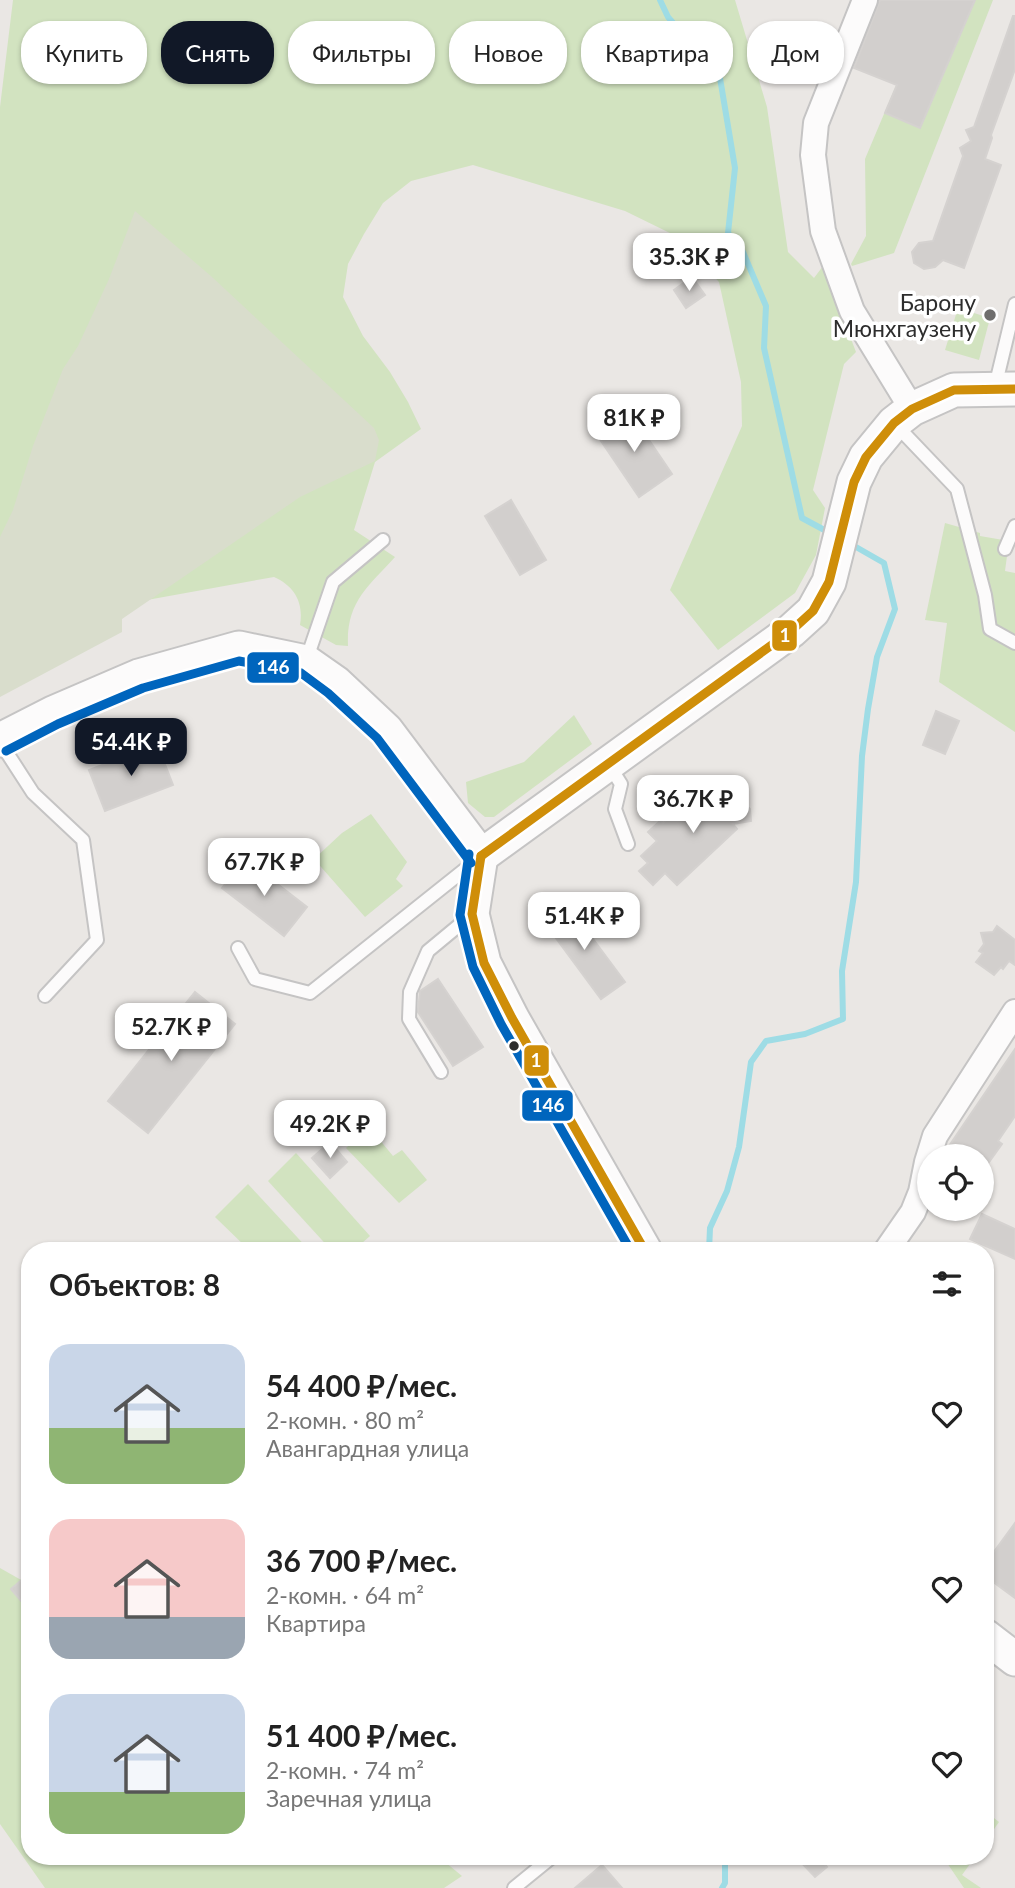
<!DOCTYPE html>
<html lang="ru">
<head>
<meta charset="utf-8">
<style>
  :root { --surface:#fff; --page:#f6f6f6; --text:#222; --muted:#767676; --accent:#111827 }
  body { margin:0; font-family:Lato,sans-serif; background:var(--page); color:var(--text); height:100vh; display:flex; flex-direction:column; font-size:26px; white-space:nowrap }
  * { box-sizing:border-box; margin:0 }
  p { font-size:23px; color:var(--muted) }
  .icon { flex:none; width:38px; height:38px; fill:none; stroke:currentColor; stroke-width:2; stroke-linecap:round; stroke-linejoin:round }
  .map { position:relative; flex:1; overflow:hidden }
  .panel { position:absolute; left:21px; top:1242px; width:973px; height:623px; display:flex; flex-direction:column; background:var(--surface); border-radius:28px; box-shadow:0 2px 5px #0004 }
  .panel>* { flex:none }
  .banner { position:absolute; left:21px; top:21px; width:973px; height:63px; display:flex; gap:14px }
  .fabs { position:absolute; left:917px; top:1144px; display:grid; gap:14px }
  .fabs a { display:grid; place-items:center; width:77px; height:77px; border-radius:50%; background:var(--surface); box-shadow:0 2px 5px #0004; font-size:35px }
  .price { position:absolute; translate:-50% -60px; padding:0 16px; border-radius:14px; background:#fff; color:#222; font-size:23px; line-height:46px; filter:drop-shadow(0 2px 4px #0008) }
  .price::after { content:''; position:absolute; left:50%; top:42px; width:21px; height:16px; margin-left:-10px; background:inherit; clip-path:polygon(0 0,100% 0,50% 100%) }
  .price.on { background:var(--accent); color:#fff }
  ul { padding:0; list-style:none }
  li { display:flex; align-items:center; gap:21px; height:175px; padding:0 28px }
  li span { display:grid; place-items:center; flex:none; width:196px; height:140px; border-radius:21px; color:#555 }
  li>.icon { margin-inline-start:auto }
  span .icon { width:84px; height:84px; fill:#fffc; stroke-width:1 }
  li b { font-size:30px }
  h2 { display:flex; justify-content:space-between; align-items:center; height:84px; padding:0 28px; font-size:30px }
  .pill { padding:0 24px; border-radius:28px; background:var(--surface); box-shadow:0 2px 5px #0004; font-size:24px; line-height:63px }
  .pill.on { background:var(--accent); color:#fff }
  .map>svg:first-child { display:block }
  .green { fill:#d2e3c0 }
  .cemetery { fill:#d9ddcc }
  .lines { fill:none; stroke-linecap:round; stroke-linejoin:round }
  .stream { stroke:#9edce5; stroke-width:6 }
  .building { fill:#d2cfcd; stroke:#d5d2d0; stroke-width:2 }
  .lane-casing { stroke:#c5c4c4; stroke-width:16 }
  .street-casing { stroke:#c5c4c4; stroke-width:28 }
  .secondary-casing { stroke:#c5c4c4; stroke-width:37 }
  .lane { stroke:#fcfbfb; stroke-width:12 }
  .street { stroke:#fcfbfb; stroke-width:24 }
  .secondary { stroke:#fcfbfb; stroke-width:33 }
  .bus-1-casing { stroke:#fff; stroke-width:14 }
  .bus-2-casing { stroke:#fff; stroke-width:14 }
  .bus-1 { stroke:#cf8e09; stroke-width:9 }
  .bus-2 { stroke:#0065bd; stroke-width:9 }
  .poi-dot { fill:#6f6e6d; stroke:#fff; stroke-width:2.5 }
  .bus-dot { fill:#2d2d2d; stroke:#fff; stroke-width:2.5 }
  .labels { text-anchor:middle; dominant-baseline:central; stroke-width:7; stroke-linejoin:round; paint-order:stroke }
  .poi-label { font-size:23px; fill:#2d2d2d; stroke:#fff; text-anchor:end }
  .line-badge { stroke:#fff; stroke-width:2.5 }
  .badge-label { font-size:19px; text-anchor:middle; font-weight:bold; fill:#fff }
</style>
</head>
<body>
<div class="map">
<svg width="1015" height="1888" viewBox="0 0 1015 1888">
  <rect width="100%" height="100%" fill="#eae7e4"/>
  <g class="green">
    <path d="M 13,0 L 735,0 L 767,107 L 788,252 L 814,278 L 823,266 L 856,352 L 844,364 L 813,490 L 825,508 L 816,555 L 795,593 L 718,650 L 670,590 L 742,426 L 741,382 L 719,282 L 676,236 L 625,211 L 473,165 L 411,181 L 383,203 L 364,234 L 348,264 L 343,297 L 363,336 L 390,372 L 408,402 L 421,429 L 375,462 L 354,530 L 395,557 C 368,587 346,602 348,646 L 336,645 L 300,625 C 304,602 294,586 274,577 L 136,602 L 0,649 L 0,107 Z"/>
    <path d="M 932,0 L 993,0 L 894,253 L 852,266 L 851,264 L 866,236 L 865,159 Z"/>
    <path d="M 958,308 L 990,318 L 979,360 L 945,350 Z"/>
    <path d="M 945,523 L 980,533 L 980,536 L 1009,541 L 1005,571 L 1015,573 L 1015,732 L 939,682 L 947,623 L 925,620 Z"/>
    <path d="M 574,715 L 592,744 L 494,817 L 485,817 L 468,803 L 466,782 L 524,762 Z"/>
    <path d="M 371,814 L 407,862 L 396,879 L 403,886 L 365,917 L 314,859 L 342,833 Z"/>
    <path d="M 369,1127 L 393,1156 L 402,1150 L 427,1180 L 399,1203 L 346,1148 Z"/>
    <path d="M 296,1153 L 370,1236 L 353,1251 L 332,1251 L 268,1181 Z"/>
    <path d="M 248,1184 L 310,1251 L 250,1251 L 215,1217 Z"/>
    <path d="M 0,1568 L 30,1585 L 30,1857 L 439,1857 L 462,1876 L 444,1888 L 45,1888 L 0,1824 Z"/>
    <path d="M 985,1811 L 999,1822 L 985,1842 Z"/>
    <path d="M 943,1857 L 975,1857 L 962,1875 L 981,1888 L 964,1888 Z"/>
  </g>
  <path class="cemetery" d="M 135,211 L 212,277 L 374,428 L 379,440 L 375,461 L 300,497 L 122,619 L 122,632 L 0,697 L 0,537 L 13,510 L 33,446 L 63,369 L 78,346 L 109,279 Z"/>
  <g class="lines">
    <g class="stream">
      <path d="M 660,0 L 668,17 L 720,78 L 735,168 L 728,233 L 743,252 L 766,306 L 764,348 L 802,518 L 830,533"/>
      <path d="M 709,1251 L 710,1228 L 727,1191 L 739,1147 L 751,1062 L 766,1041 L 805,1034 L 843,1019 L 842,971 L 856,882 L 862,756 L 868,709 L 877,657 L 895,609 L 884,563 L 849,543"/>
      <path d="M 722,1888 L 725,1883 L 725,1857"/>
    </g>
  </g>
  <g class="building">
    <path d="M 880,0 L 975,0 L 920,128 L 885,113 L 897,85 L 854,68 Z"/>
    <path d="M 1013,16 L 1015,16 L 1015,69 L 991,135 L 992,138 L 985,159 L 1001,165 L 964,268 L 943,260 L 935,267 L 924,269 L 914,263 L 912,252 L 919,243 L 933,241 L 963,156 L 960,148 L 971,141 L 966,130 L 974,127 Z"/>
    <path d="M 692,277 L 705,295 L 686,308 L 674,290 Z"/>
    <path d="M 630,412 L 672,474 L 639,497 L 597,435 Z"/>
    <path d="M 511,500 L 546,560 L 520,575 L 485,516 Z"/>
    <path d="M 936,711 L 959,721 L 945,754 L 923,745 Z"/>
    <path d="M 157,744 L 173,785 L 105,811 L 89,770 Z"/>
    <path d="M 719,788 L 725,794 L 730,789 L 750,809 L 751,821 L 733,824 L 737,829 L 677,885 L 665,873 L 653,885 L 639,871 L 648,863 L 641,856 L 657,841 L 648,832 L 661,820 L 663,823 L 680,808 L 683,811 L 703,792 L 709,797 Z"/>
    <path d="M 245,859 L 307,907 L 284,936 L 222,888 Z"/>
    <path d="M 567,904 L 625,982 L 601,999 L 544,922 Z"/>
    <path d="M 997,926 L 1015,940 L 1015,965 L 1009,961 L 1003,969 L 1001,967 L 994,975 L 976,962 L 983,953 L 979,951 L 984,944 L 981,933 L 993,932 Z"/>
    <path d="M 438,979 L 483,1047 L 453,1066 L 418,1012 L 420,991 Z"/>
    <path d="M 195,992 L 235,1024 L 148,1133 L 108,1101 Z"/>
    <path d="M 1015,1049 L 1015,1116 L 998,1141 L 1002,1144 L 982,1172 L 982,1157 L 944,1157 L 947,1149 Z"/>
    <path d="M 330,1142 L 347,1162 L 330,1178 L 312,1158 Z"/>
    <path d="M 982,1214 L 1015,1229 L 1015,1259 L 970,1239 Z"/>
    <path d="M 1015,1523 L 1015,1598 L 985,1576 L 985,1564 Z"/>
    <path d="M 30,1573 L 30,1611 L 11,1589 Z"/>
    <path d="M 796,1857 L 818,1857 L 827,1867 L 815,1877 Z"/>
    <path d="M 602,1865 L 622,1888 L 575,1888 Z"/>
  </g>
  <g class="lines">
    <defs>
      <g id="lane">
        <path d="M 995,387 L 1015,304"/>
        <path d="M 896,425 L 957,489 L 985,595 L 990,629 L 1015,643"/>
        <path d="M 1005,549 L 1015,526"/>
        <path d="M 306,661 L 333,582 L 383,540"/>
        <path d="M 0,742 L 33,793 L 83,840 L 97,940 L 45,996"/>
        <path d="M 609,765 L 621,784 L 615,809 L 628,844"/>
        <path d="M 238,948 L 255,979 L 310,993 L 473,863"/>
        <path d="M 441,1072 L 409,1019 L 410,992 L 428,951 L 469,917"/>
        <path d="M 514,1888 L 552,1857"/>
      </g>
      <g id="street">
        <path d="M 865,0 L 816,123 L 813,155 L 823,231 L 852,311 L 912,409"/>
        <path d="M 886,1251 L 913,1212 L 921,1192 L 927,1162 L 935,1136 L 1015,1012"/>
      </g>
      <g id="secondary">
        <path d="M 0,740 L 53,713 L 139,676 L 239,648 L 306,662 L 336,683 L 386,730 L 481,856"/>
        <path d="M 481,856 L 791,631 L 813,611 L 829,582 L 854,482 L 866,457 L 894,423 L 912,409 L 954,390 L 1015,389"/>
        <path d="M 481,856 L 472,914 L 484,963 L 512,1018 L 645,1251"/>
        <path d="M 985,1636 L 1015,1659"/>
      </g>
    </defs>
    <use href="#lane" class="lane-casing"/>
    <use href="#street" class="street-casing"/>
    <use href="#secondary" class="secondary-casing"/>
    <use href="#lane" class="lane"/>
    <use href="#street" class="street"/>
    <use href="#secondary" class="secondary"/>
    <defs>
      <g id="bus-1">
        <path d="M 481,856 L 791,631 L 813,611 L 829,582 L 854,482 L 866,457 L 894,423 L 912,409 L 954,390 L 1015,389"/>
        <path d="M 481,856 L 472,914 L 484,963 L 512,1018 L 645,1251"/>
      </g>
      <g id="bus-2">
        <path d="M 6,751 L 58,724 L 143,688 L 239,661 L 301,673 L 328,693 L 377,738 L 471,863"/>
        <path d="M 469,854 L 460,915 L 473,967 L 501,1024 L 631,1251"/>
      </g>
    </defs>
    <use href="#bus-1" class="bus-1-casing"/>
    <use href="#bus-2" class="bus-2-casing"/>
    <use href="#bus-1" class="bus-1"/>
    <use href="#bus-2" class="bus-2"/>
  </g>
  <circle class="poi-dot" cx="990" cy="315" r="7"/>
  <circle class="bus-dot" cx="514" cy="1046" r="6"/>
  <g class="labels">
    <g class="poi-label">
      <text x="976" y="302">Барону<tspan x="976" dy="26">Мюнхгаузену</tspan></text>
    </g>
  </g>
  <g class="line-badge">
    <rect x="771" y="619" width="27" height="33" rx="7" fill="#cf8e09"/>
    <rect x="246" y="651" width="54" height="33" rx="7" fill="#0065bd"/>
    <rect x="523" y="1044" width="27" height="33" rx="7" fill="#cf8e09"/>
    <rect x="521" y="1089" width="53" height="33" rx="7" fill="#0065bd"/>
  </g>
  <g class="badge-label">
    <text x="785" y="642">1</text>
    <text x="273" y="674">146</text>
    <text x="536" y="1067">1</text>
    <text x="548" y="1112">146</text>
  </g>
</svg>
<div class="fabs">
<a><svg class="icon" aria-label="locate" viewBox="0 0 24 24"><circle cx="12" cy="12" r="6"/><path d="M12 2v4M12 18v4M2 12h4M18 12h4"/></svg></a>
</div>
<b class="price" style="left:689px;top:293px">35.3K ₽</b>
<b class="price" style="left:634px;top:454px">81K ₽</b>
<b class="price on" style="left:131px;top:778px">54.4K ₽</b>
<b class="price" style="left:693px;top:835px">36.7K ₽</b>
<b class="price" style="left:264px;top:898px">67.7K ₽</b>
<b class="price" style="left:584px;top:952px">51.4K ₽</b>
<b class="price" style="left:171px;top:1063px">52.7K ₽</b>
<b class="price" style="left:330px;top:1160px">49.2K ₽</b>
<div class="banner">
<a class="pill">Купить</a>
<a class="pill on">Снять</a>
<a class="pill">Фильтры</a>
<a class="pill">Новое</a>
<a class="pill">Квартира</a>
<a class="pill">Дом</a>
</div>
<section class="panel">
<h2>Объектов: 8<svg class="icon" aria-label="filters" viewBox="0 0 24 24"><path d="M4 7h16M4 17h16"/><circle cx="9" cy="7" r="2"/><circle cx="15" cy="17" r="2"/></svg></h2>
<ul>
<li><span style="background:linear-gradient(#c9d6e8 60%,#8fb573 0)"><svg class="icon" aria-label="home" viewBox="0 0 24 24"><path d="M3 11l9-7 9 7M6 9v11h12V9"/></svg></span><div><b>54 400 ₽/мес.</b><p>2-комн. · 80 m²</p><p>Авангардная улица</p></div><svg class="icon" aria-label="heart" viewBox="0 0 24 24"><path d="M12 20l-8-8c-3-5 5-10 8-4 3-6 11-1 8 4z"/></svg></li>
<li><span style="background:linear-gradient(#f6c9c9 70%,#9aa5b1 0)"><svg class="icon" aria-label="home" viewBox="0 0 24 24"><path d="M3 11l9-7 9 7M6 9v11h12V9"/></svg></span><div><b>36 700 ₽/мес.</b><p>2-комн. · 64 m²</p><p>Квартира</p></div><svg class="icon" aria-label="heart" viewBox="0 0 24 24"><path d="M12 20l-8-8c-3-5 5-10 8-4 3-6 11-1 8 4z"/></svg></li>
<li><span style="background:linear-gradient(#c9d6e8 70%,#8fb573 0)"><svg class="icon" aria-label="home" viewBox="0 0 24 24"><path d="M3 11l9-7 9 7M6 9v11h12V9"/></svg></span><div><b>51 400 ₽/мес.</b><p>2-комн. · 74 m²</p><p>Заречная улица</p></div><svg class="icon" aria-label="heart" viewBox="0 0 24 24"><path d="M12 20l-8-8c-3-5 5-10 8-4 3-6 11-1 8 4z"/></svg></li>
</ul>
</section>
</div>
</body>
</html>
